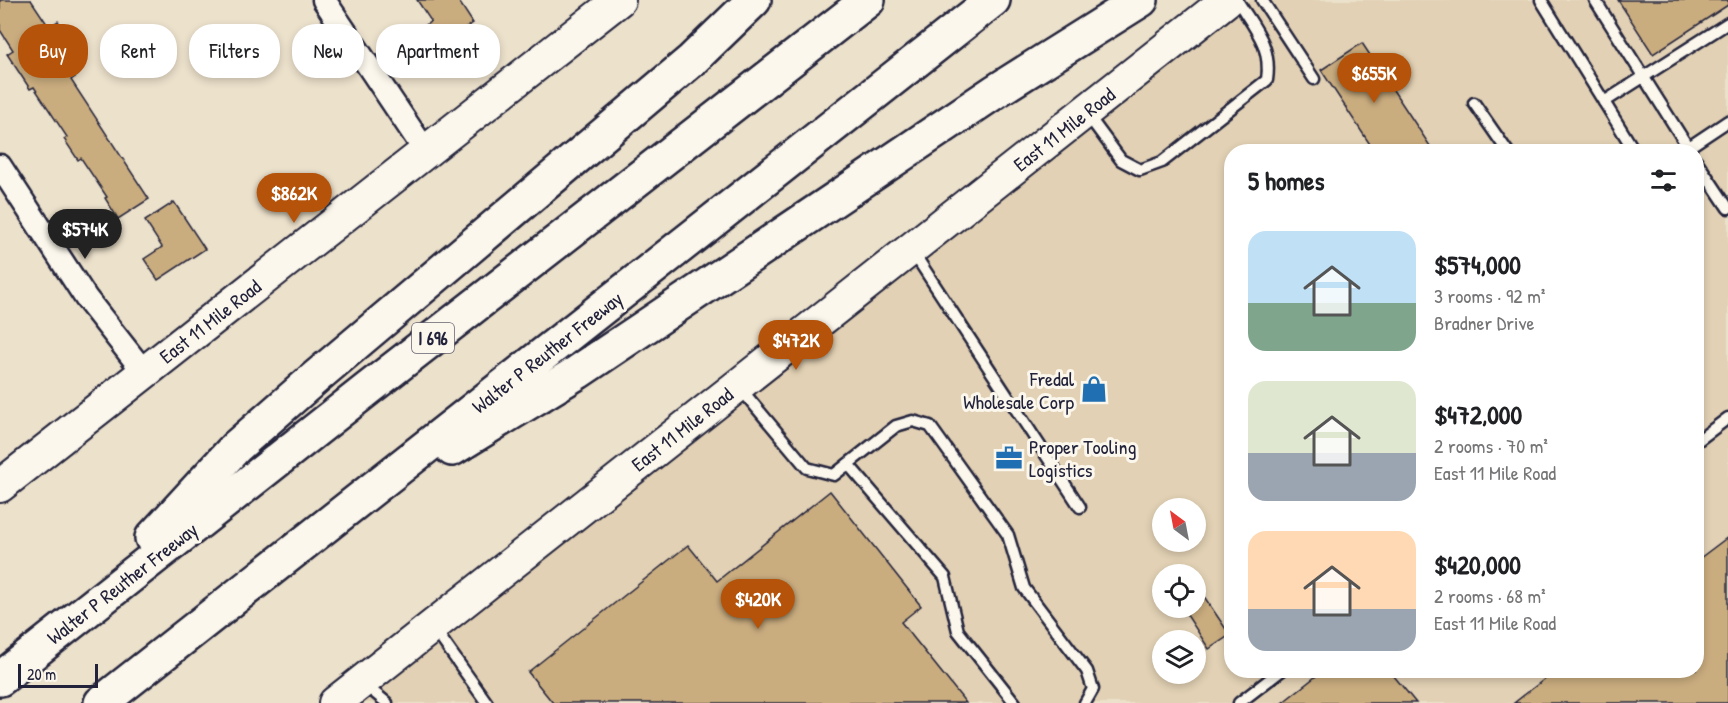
<!DOCTYPE html>
<html lang="en">
<head>
<meta charset="utf-8">
<style>
  :root { --surface:#fff; --page:#f2f2f2; --text:#202124; --muted:#757577; --accent:#b45309 }
  body { margin:0; font-family:"Patrick Hand",sans-serif; background:var(--page); color:var(--text); height:100vh; display:flex; flex-direction:column; font-size:22px; white-space:nowrap }
  * { box-sizing:border-box; margin:0 }
  p { font-size:20px; color:var(--muted) }
  .icon { flex:none; width:33px; height:33px; fill:none; stroke:currentColor; stroke-width:2; stroke-linecap:round; stroke-linejoin:round }
  .map { position:relative; flex:1; overflow:hidden }
  .side { position:absolute; left:1224px; top:144px; width:480px; height:534px; display:flex; flex-direction:column; background:var(--surface); border-radius:24px; box-shadow:0 3px 9px #0003 }
  .side>* { flex:none }
  .hud { position:absolute; left:18px; top:24px; width:570px; height:54px; display:flex; gap:12px }
  .needle { width:39px; rotate:328deg }
  .tools { position:absolute; left:1152px; top:498px; display:grid; gap:12px }
  .tools a { display:grid; place-items:center; width:54px; height:54px; border-radius:50%; background:var(--surface); box-shadow:0 3px 9px #0003; font-size:30px }
  .scale { position:absolute; left:18px; bottom:15px; width:80px; box-sizing:border-box; padding-left:6px; border:3px solid #22223b; border-top:0; font-size:16px; line-height:21px; white-space:nowrap; color:#22223b; -webkit-text-stroke:4px #fbf7ec; paint-order:stroke }
  .price { position:absolute; translate:-50% -51px; padding:0 14px; border-radius:21px; background:var(--accent); color:#fff; font-size:20px; line-height:39px; filter:drop-shadow(0 2px 3px #0008) }
  .price::after { content:''; position:absolute; left:50%; top:36px; width:18px; height:14px; margin-left:-9px; background:inherit; clip-path:polygon(0 0,100% 0,50% 100%) }
  .price.active { background:#222; color:#fff }
  ul { padding:0; list-style:none }
  li { display:flex; align-items:center; gap:18px; height:150px; padding:0 24px }
  li span { display:grid; place-items:center; flex:none; width:168px; height:120px; border-radius:18px; color:#555 }
  li>.icon { margin-inline-start:auto }
  span .icon { width:72px; height:72px; fill:#fffc; stroke-width:1 }
  li b { font-size:26px }
  h2 { display:flex; justify-content:space-between; align-items:center; height:72px; padding:0 24px; font-size:26px }
  .tag { padding:0 21px; border-radius:24px; background:var(--surface); box-shadow:0 3px 9px #0003; font-size:21px; line-height:54px }
  .tag.active { background:var(--accent); color:#fff }
  .map>svg:first-child { display:block }
  .built { fill:#e2d1b4; fill-rule:evenodd }
  .building { fill:#caad7f; stroke:#22223b; stroke-width:1.5 }
  .lines { fill:none; stroke-linecap:round; stroke-linejoin:round }
  .service-casing { stroke:#22223b; stroke-width:15 }
  .minor-casing { stroke:#22223b; stroke-width:27 }
  .secondary-casing { stroke:#22223b; stroke-width:36 }
  .motorway-casing { stroke:#22223b; stroke-width:38 }
  .service { stroke:#fbf7ec; stroke-width:10 }
  .minor { stroke:#fbf7ec; stroke-width:22 }
  .secondary { stroke:#fbf7ec; stroke-width:32 }
  .motorway { stroke:#fbf7ec; stroke-width:33 }
  .labels { text-anchor:middle; dominant-baseline:central; stroke-width:6; stroke-linejoin:round; paint-order:stroke }
  .shield { fill:#fbf7ec; stroke:#636270; stroke-width:1.5 }
  .shield-label { font-size:18px; font-weight:bold; fill:#22223b }
  .street-label { font-size:20px; fill:#22223b; stroke:#fbf7ec }
  .poi-label { font-size:20px; fill:#22223b; stroke:#fbf7ec; text-anchor:end }
</style>
</head>
<body>
<div class="map">
<svg width="1728" height="703" viewBox="0 0 1728 703">
  <rect width="100%" height="100%" fill="#ece1cb"/>
  <filter id="ink" filterUnits="userSpaceOnUse"><feTurbulence type="fractalNoise" baseFrequency=".0167" numOctaves="2"/><feDisplacementMap in="SourceGraphic" scale="12" xChannelSelector="R" yChannelSelector="G"/><feConvolveMatrix kernelMatrix="1 2 1 2 8 2 1 2 1" color-interpolation-filters="sRGB"/></filter>
  <g filter="url(#ink)">
    <path class="built" d="M 1250,0 L 1728,0 L 1728,703 L 355,703 ZM 1232,152 L 1696,152 L 1696,670 L 1232,670 ZM 1162,508 L 1196,508 L 1196,542 L 1162,542 ZM 1162,574 L 1196,574 L 1196,608 L 1162,608 ZM 1162,640 L 1196,640 L 1196,674 L 1162,674 Z"/>
    <g class="building">
      <path d="M 0,0 L 31,0 L 49,27 L 58,21 L 72,43 L 62,50 L 78,75 L 71,80 L 149,199 L 118,219 L 105,198 L 107,197 L 81,158 L 78,160 L 64,139 L 67,137 L 34,87 L 30,89 L 7,54 L 13,50 L 0,30 Z"/>
      <path d="M 417,0 L 458,0 L 473,23 L 435,48 L 422,28 L 431,21 Z"/>
      <path d="M 1618,0 L 1728,0 L 1728,5 L 1653,54 Z"/>
      <path d="M 1362,43 L 1434,152 L 1375,152 L 1321,70 Z"/>
      <path d="M 174,202 L 205,249 L 158,280 L 144,259 L 162,247 L 145,221 Z"/>
      <path d="M 830,491 L 921,606 L 901,622 L 966,703 L 553,703 L 528,672 L 688,545 L 717,581 Z"/>
      <path d="M 1728,537 L 1728,703 L 1514,703 L 1556,670 L 1696,670 L 1696,561 Z"/>
      <path d="M 1203,595 L 1230,635 L 1209,649 L 1183,609 L 1196,608 L 1196,600 Z"/>
      <path d="M 1324,670 L 1389,670 L 1416,703 L 1282,703 Z"/>
    </g>
    <g class="lines">
      <defs>
        <g id="service">
          <path d="M 1262,0 L 1314,79"/>
          <path d="M 1541,0 L 1635,152"/>
          <path d="M 1595,0 L 1691,152"/>
          <path d="M 1604,102 L 1728,23"/>
          <path d="M 1474,103 L 1508,152"/>
          <path d="M 1087,114 L 1121,160 L 1140,170 L 1162,162 L 1267,80 C 1272,45 1254,28 1237,0"/>
          <path d="M 1689,147 L 1728,121"/>
          <path d="M 1696,160 L 1728,208"/>
          <path d="M 913,252 L 1080,507"/>
          <path d="M 740,388 L 807,468 L 834,475 L 896,426 L 913,421 L 930,426 L 1008,535 L 1024,588 L 1087,671 L 1093,689 L 1085,703"/>
          <path d="M 1696,442 L 1728,418"/>
          <path d="M 848,464 L 945,577 L 958,631 L 1015,703"/>
          <path d="M 433,627 L 487,703"/>
          <path d="M 364,684 L 387,703"/>
          <path d="M 1239,703 L 1282,670"/>
        </g>
        <g id="minor">
          <path d="M 324,0 L 426,152"/>
          <path d="M 0,166 L 86,298 L 144,372"/>
        </g>
        <g id="secondary">
          <path d="M 0,486 L 619,0"/>
          <path d="M 335,703 L 1227,0"/>
        </g>
        <g id="motorway">
          <path d="M 452,449 L 578,372 L 996,91 L 1141,0"/>
          <path d="M 152,538 L 236,447 L 316,377 L 692,60 L 754,0"/>
          <path d="M 0,679 L 369,388 L 868,0"/>
          <path d="M 101,703 L 993,0"/>
        </g>
      </defs>
      <use href="#service" class="service-casing"/>
      <use href="#minor" class="minor-casing"/>
      <use href="#secondary" class="secondary-casing"/>
      <use href="#motorway" class="motorway-casing"/>
      <use href="#service" class="service"/>
      <use href="#minor" class="minor"/>
      <use href="#secondary" class="secondary"/>
      <use href="#motorway" class="motorway"/>
    </g>
  </g>
  <defs>
    <symbol id="shop-bare" viewBox="-9 -9 18 18"><path d="M-5-2.5h2.3a2.7 3.5 0 0 1 5.4 0H5L5.5 6h-11ZM-1.5-2.5h3a1.5 2.3 0 0 0-3 0Z" fill="#1f6fb2" stroke="#fbf7ec" stroke-width="2.5" paint-order="stroke"/></symbol>
    <symbol id="office-bare" viewBox="-9 -9 18 18"><path d="M-6-3h4V-5.5h4V-3h4V5H-6ZM-1-4.5V-3h2v-1.5ZM-6 0V1H6V0Z" fill="#1f6fb2" stroke="#fbf7ec" stroke-width="2.5" paint-order="stroke"/></symbol>
  </defs>
  <g fill-rule="evenodd">
    <use href="#shop-bare" x="1075" y="370" width="38" height="38"/>
    <use href="#office-bare" x="990" y="439" width="38" height="38"/>
  </g>
  <g class="labels">
    <rect class="shield" x="412" y="323" width="42" height="30" rx="4.5"/>
    <g class="shield-label">
      <text x="433" y="338">I 696</text>
    </g>
    <g class="street-label">
      <text transform="translate(1064 129) rotate(-38)">East 11 Mile Road</text>
      <text transform="translate(210 321) rotate(-38)">East 11 Mile Road</text>
      <text transform="translate(547 352) rotate(-38)">Walter P Reuther Freeway</text>
      <text transform="translate(682 429) rotate(-38)">East 11 Mile Road</text>
      <text transform="translate(122 583) rotate(-38)">Walter P Reuther Freeway</text>
    </g>
    <g class="poi-label">
      <text x="1074" y="378">Fredal<tspan x="1074" dy="23">Wholesale Corp</tspan></text>
      <text x="1029" y="446" text-anchor="start">Proper Tooling<tspan x="1029" dy="23">Logistics</tspan></text>
    </g>
  </g>
</svg>
<div class="tools">
<a><svg class="needle" viewBox="-14 -14 28 28"><path d="M0-13l5 13h-10z" fill="#e53935"/><path d="M0 13l5-13h-10z" fill="#757577"/></svg></a>
<a><svg class="icon" aria-label="locate" viewBox="0 0 24 24"><circle cx="12" cy="12" r="6"/><path d="M12 2v4M12 18v4M2 12h4M18 12h4"/></svg></a>
<a><svg class="icon" aria-label="layers" viewBox="0 0 24 24"><path d="M12 4l9 5-9 5-9-5zM3 14l9 5 9-5"/></svg></a>
</div>
<div class="scale">20 m</div>
<b class="price" style="left:1374px;top:104px">$655K</b>
<b class="price" style="left:294px;top:224px">$862K</b>
<b class="price active" style="left:85px;top:260px">$574K</b>
<b class="price" style="left:796px;top:371px">$472K</b>
<b class="price" style="left:758px;top:630px">$420K</b>
<div class="hud">
<a class="tag active">Buy</a>
<a class="tag">Rent</a>
<a class="tag">Filters</a>
<a class="tag">New</a>
<a class="tag">Apartment</a>
</div>
<section class="side">
<h2>5 homes<svg class="icon" aria-label="filters" viewBox="0 0 24 24"><path d="M4 7h16M4 17h16"/><circle cx="9" cy="7" r="2"/><circle cx="15" cy="17" r="2"/></svg></h2>
<ul>
<li><span style="background:linear-gradient(#bfe0f5 60%,#7fa58c 0)"><svg class="icon" aria-label="home" viewBox="0 0 24 24"><path d="M3 11l9-7 9 7M6 9v11h12V9"/></svg></span><div><b>$574,000</b><p>3 rooms · 92 m²</p><p>Bradner Drive</p></div></li>
<li><span style="background:linear-gradient(#dfe7d0 60%,#9aa5b1 0)"><svg class="icon" aria-label="home" viewBox="0 0 24 24"><path d="M3 11l9-7 9 7M6 9v11h12V9"/></svg></span><div><b>$472,000</b><p>2 rooms · 70 m²</p><p>East 11 Mile Road</p></div></li>
<li><span style="background:linear-gradient(#ffd9b3 65%,#9aa5b1 0)"><svg class="icon" aria-label="home" viewBox="0 0 24 24"><path d="M3 11l9-7 9 7M6 9v11h12V9"/></svg></span><div><b>$420,000</b><p>2 rooms · 68 m²</p><p>East 11 Mile Road</p></div></li>
</ul>
</section>
</div>
</body>
</html>
